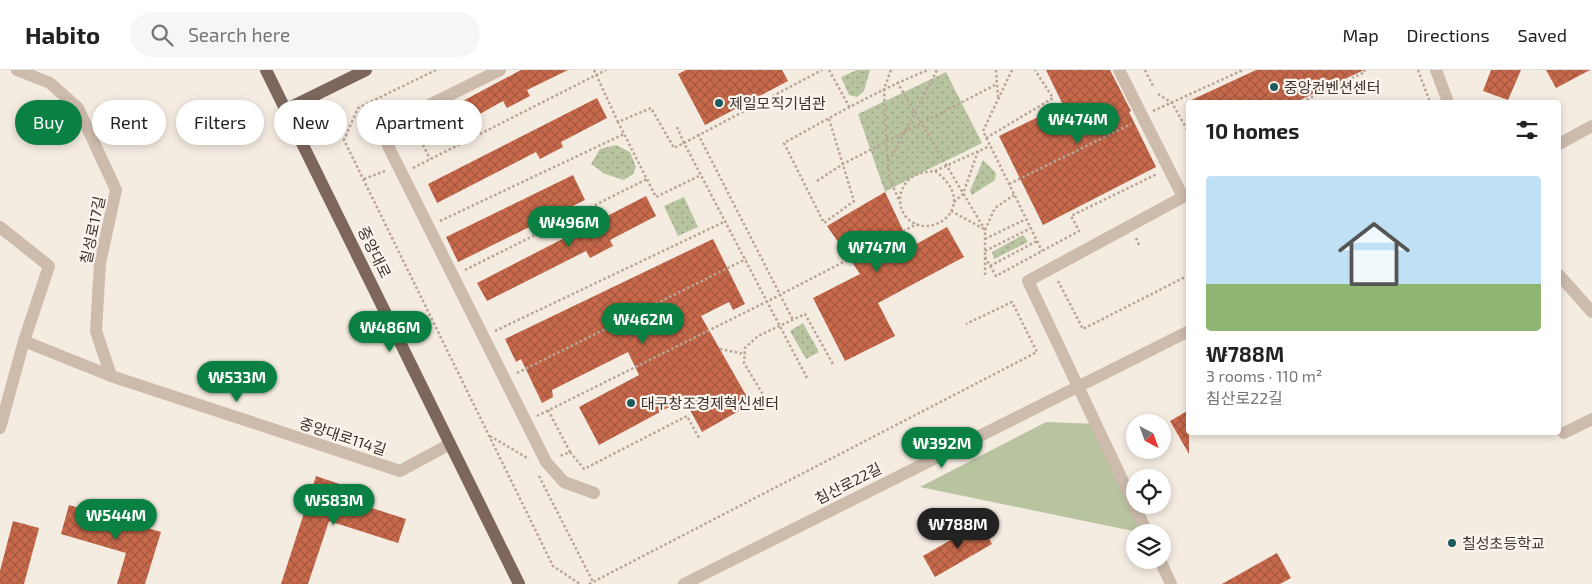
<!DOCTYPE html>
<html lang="en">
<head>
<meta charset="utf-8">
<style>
  :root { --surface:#fff; --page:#f6f6f6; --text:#222; --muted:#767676; --line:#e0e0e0; --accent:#0b8043 }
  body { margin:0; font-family:"Exo 2","Noto Sans KR",sans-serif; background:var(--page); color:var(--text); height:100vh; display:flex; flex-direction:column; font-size:19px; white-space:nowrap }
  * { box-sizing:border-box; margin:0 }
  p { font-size:16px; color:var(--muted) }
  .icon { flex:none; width:28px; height:28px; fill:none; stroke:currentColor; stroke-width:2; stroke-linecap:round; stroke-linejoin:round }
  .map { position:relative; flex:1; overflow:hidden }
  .panel { position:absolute; left:1186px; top:30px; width:375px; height:335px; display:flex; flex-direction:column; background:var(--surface); border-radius:5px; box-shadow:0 2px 8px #0003 }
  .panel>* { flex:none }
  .banner { position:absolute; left:15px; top:30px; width:475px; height:45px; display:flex; gap:10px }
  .needle { width:32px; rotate:139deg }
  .tools { position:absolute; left:1126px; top:344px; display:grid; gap:10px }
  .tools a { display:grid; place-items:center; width:45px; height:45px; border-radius:50%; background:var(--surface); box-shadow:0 2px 8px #0003; font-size:25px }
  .price { position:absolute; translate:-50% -42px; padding:0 11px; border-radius:18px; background:var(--accent); color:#fff; font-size:16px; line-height:32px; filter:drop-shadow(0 1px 2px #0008) }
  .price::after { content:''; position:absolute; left:50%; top:30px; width:15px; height:11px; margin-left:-8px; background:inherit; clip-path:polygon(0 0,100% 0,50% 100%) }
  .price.on { background:#222; color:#fff }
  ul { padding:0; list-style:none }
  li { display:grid; align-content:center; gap:10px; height:265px; padding:0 20px }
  li span { display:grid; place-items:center; height:155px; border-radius:5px; color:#555 }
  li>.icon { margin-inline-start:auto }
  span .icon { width:90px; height:90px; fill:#fffc; stroke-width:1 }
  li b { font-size:21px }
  h2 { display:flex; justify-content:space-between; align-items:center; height:60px; padding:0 20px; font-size:21px }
  .tag { padding:0 18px; border-radius:22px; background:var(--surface); box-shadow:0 2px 8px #0003; font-size:18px; line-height:45px }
  .tag.on { background:var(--accent); color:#fff }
  header { display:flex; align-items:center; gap:30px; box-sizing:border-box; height:70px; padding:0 25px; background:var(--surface); border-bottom:1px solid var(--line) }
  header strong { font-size:24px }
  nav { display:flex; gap:28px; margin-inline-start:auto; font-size:18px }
  .search { width:350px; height:45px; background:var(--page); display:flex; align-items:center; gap:12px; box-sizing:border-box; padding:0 18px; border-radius:28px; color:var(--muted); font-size:19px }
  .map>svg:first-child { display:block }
  .grass { fill:url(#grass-dots) }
  .park { fill:#b8c4a0 }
  .building { fill:url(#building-cross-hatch) }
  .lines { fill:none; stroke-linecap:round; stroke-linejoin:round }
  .path { stroke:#b9a596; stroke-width:2.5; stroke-dasharray:2.5 2.5; stroke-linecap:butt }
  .minor { stroke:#cdbbac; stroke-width:12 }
  .major { stroke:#7d675c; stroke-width:12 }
  .poi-dot { fill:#1f5a5e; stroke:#fbf5ee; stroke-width:2 }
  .labels { text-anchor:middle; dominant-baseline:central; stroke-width:4.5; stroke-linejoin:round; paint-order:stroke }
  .poi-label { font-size:15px; fill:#3b302b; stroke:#fbf5ee; text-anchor:start }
  .street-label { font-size:15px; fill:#3b302b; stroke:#fbf5ee }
</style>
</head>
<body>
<header>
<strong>Habito</strong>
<div class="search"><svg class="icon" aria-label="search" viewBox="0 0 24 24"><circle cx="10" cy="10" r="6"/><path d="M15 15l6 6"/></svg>Search here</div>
<nav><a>Map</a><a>Directions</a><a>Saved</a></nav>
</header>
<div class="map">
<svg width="1592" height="514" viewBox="0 0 1592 514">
  <defs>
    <pattern id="grass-dots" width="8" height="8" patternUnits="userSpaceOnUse" patternTransform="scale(1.25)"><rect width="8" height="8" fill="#b8c4a0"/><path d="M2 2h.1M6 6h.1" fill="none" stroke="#97a083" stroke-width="1.8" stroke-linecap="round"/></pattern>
    <pattern id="building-cross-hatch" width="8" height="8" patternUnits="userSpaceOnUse" patternTransform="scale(1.25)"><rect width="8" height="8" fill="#c8694b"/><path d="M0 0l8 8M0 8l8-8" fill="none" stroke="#a4573f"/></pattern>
  </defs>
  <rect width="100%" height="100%" fill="#f4ebe1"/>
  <g class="grass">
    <path d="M 857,0 L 870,0 L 864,21 L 857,27 L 849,25 L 841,7 Z"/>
    <path d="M 946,2 L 982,73 C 950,89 917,104 885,122 L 858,44 Z"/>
    <path d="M 616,75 L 630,82 L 636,97 L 633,104 L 624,110 L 605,104 L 591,94 L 600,79 Z"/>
    <path d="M 983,90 L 996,103 L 995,110 L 972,125 L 970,121 Z"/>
    <path d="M 684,127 L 698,157 L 678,166 L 664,136 Z"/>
    <path d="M 1023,165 L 1028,172 L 994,189 L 992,182 Z"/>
    <path d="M 803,253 L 819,282 L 806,289 L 790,261 Z"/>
  </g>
  <path class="park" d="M 1046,352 L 1096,354 L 1147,462 L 1138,462 L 920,417 Z"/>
  <g class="building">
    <path d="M 521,0 L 568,0 L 527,20 L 530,26 L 507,38 L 503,31 L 437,68 L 429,49 Z"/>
    <path d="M 686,0 L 782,0 L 788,11 L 705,55 L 678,4 Z"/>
    <path d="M 1046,0 L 1110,0 L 1131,41 L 1129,42 L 1156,97 L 1043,155 L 999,66 L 1063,35 Z"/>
    <path d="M 1256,0 L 1364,0 L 1296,32 L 1187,32 Z"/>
    <path d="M 1491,0 L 1521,0 L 1508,30 L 1483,21 Z"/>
    <path d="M 1546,0 L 1590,0 L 1556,18 Z"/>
    <path d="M 597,28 L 607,48 L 561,72 L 563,77 L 540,89 L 536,82 L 437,133 L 428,114 Z"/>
    <path d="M 573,105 L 585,130 L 458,192 L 446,167 Z"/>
    <path d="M 885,122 L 911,177 L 947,157 L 964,187 L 878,233 L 895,266 L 845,291 L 813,228 L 860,204 L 827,156 Z"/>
    <path d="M 646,126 L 656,146 L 610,170 L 613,176 L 590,188 L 586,181 L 487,231 L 477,213 Z"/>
    <path d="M 713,169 L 745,234 L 733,240 L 729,232 L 701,246 L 751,334 L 702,362 L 684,329 L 599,375 L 579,337 L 639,305 L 628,282 L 552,320 L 553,327 L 542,333 L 521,289 L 516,292 L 505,269 Z"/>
    <path d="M 1189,340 L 1189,384 L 1170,351 Z"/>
    <path d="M 316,406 L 354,419 L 350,431 L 406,449 L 398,473 L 329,451 L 308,514 L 281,514 Z"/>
    <path d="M 69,435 L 161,462 L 145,514 L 117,514 L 126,483 L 61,464 Z"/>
    <path d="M 13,451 L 39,458 L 24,514 L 0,514 L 0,501 Z"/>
    <path d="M 980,453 L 992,474 L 935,507 L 923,486 Z"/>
    <path d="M 1277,483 L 1291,508 L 1280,514 L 1222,514 Z"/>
  </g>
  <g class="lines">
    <g class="path">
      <path d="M 436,0 L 358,38 L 344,70 L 553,496 L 580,514"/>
      <path d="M 594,0 L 618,52"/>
      <path d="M 829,0 L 850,38"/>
      <path d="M 891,0 L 884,19 L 886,72 L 890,110 L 899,130"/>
      <path d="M 996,0 L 998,28"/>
      <path d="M 1012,0 L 983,61 L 1042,181"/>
      <path d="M 1145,0 L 1154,18"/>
      <path d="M 1418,0 L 1430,32"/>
      <path d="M 897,12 L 985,160"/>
      <path d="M 1158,24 L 1172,33 L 1189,63"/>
      <path d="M 1302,32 L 1365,2 L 1364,0"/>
      <path d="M 1153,41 L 1243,0"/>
      <path d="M 377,43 L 386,45"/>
      <path d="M 829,49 L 854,131 L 824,153 L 784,73 C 831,47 878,20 928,0"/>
      <path d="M 414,57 L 430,89"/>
      <path d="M 677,57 L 684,73 L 674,78 L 651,38 L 618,52 L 656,127 L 701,105"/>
      <path d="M 365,63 L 374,67"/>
      <path d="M 698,64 L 793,250"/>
      <path d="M 986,68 L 1053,28 L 1035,0"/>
      <path d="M 889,91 L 937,0"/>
      <path d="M 413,98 L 606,0"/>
      <path d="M 935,101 C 982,135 930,174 906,147 C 895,133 900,112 916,105 C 922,102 928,102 935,101 Z"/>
      <path d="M 935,101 L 990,76"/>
      <path d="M 364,109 L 385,101"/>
      <path d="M 817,111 L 843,94 L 997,14"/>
      <path d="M 1009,114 L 1131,54"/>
      <path d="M 954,132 L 963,124 L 978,81"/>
      <path d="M 951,141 L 984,159"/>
      <path d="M 440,151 L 624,64"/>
      <path d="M 1136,168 L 1139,175"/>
      <path d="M 985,169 L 1026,149"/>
      <path d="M 985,181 L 1031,158"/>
      <path d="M 985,187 L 996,206 L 1079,161 L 1071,146 L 1157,104"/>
      <path d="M 990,196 L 1037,171"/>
      <path d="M 465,200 L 647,109"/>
      <path d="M 985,205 L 985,160 L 995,138 L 1014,125"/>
      <path d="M 1058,211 L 1083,259 L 1189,205"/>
      <path d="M 495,261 L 726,151"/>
      <path d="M 720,279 L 745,284"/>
      <path d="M 517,303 L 746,189"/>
      <path d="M 807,308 L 684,73 L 822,0"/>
      <path d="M 765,328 L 744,293 L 745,278 L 758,266 L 805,244 L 834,296"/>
      <path d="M 548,340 L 570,382 L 560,386"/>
      <path d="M 537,346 L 768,231 L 917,154"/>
      <path d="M 490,366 L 529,389"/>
      <path d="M 570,382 L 584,399 L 687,346 L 699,368"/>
      <path d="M 539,406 L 593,512"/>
      <path d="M 589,514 L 1037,282 L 1012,232 L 966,254"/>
    </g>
    <g class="minor">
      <path d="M 17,0 L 50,13 L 78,38 L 116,120 L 100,193 L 96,261 L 111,306"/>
      <path d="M 500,0 L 397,51 L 388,69 L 388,76 L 546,392 L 564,412 L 594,423"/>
      <path d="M 1119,0 L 1183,127 L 1028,211 L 1147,462"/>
      <path d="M 1436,0 L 1448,32"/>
      <path d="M 1559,74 L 1592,56"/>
      <path d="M 0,157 L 49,196 L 24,271 L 0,358"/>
      <path d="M 1559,205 L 1592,242"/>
      <path d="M 24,271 L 111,306 L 400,401 L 450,374"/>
      <path d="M 1564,363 L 1592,349"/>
      <path d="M 1160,490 L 1171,514"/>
      <path d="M 684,514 L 1189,261"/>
    </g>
    <g class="major">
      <path d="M 266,0 L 519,514"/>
      <path d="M 287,39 L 366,0"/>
    </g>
  </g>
  <g class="poi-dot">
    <circle cx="1274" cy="17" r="5"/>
    <circle cx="719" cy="33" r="5"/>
    <circle cx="631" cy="333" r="5"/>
    <circle cx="1452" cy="473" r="5"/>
  </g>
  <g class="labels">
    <g class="poi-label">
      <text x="1284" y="17">중앙컨벤션센터</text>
      <text x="729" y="33">제일모직기념관</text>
      <text x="641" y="333">대구창조경제혁신센터</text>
      <text x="1462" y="473">칠성초등학교</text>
    </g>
    <g class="street-label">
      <text transform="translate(92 160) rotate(-78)">칠성로17길</text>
      <text transform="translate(375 182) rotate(64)">중앙대로</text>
      <text transform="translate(343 366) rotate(18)">중앙대로114길</text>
      <text transform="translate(848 413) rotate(-27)">침산로22길</text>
    </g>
  </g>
</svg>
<div class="tools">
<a><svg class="needle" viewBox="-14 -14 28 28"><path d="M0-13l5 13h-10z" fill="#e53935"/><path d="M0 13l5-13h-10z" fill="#767676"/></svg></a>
<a><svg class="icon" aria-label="locate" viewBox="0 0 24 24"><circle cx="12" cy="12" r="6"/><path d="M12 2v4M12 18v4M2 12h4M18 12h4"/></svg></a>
<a><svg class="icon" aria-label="layers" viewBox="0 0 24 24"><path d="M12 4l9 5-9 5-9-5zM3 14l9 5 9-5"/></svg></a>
</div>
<b class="price" style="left:1078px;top:75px">₩474M</b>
<b class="price" style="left:569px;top:178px">₩496M</b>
<b class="price" style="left:877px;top:203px">₩747M</b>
<b class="price" style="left:643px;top:275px">₩462M</b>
<b class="price" style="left:390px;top:283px">₩486M</b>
<b class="price" style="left:237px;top:333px">₩533M</b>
<b class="price" style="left:942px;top:399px">₩392M</b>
<b class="price" style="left:334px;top:456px">₩583M</b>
<b class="price" style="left:116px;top:471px">₩544M</b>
<b class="price on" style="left:958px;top:480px">₩788M</b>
<div class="banner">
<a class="tag on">Buy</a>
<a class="tag">Rent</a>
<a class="tag">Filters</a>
<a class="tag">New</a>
<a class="tag">Apartment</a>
</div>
<section class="panel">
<h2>10 homes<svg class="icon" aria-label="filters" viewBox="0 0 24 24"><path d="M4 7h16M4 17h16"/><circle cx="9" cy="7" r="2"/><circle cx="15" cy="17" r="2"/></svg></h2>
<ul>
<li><span style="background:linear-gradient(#bfe0f5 70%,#8fb573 0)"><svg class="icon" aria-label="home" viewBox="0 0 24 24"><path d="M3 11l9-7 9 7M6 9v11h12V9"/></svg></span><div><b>₩788M</b><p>3 rooms · 110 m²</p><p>침산로22길</p></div></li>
</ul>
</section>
</div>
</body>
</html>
